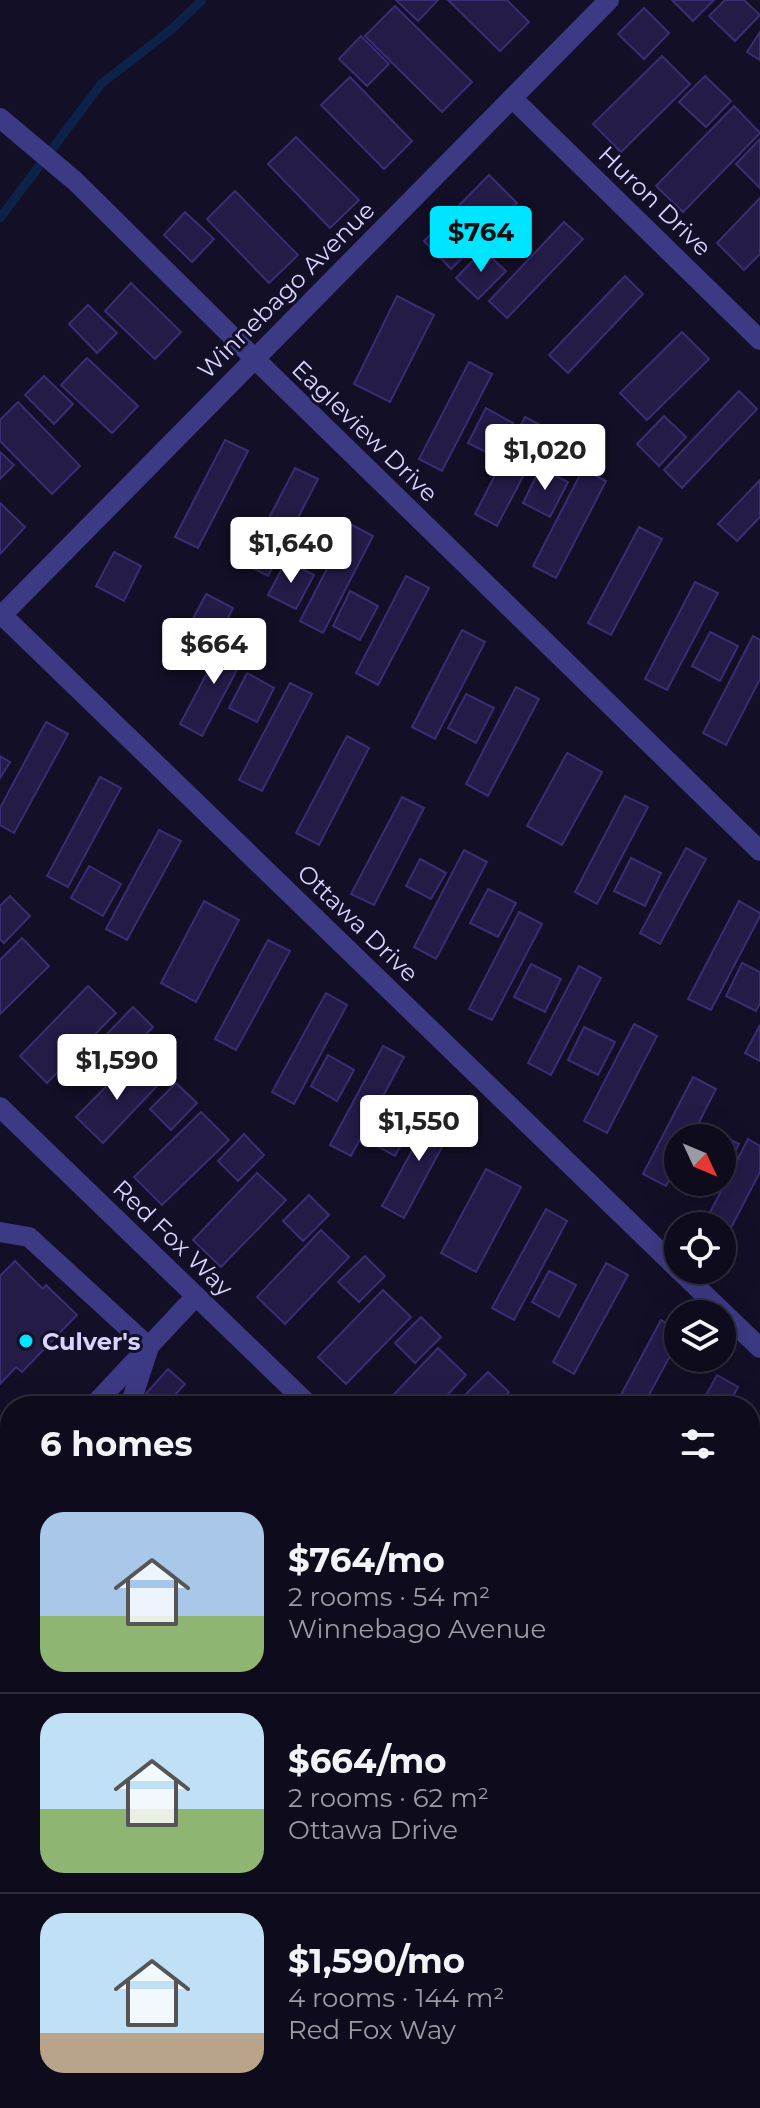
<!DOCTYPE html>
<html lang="en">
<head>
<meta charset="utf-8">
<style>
  :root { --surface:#0e0b1c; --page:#171425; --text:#f1f3f6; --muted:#9b9ba3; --line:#2e2b3b; --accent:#00e5ff }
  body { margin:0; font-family:Montserrat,sans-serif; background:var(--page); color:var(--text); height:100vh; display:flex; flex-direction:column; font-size:30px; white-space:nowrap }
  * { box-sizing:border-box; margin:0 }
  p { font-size:26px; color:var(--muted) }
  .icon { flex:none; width:44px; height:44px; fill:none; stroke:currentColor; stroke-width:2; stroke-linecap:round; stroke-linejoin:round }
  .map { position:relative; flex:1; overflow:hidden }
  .panel { position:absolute; left:0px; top:1396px; width:760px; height:712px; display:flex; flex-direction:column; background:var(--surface); border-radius:32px 32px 0 0; box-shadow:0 8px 32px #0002,0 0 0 2px var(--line) }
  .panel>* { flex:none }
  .needle { width:52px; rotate:134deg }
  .buttons { position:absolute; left:664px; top:1124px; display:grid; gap:16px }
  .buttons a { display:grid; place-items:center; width:72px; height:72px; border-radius:50%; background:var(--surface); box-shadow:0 8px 32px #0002,0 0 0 2px var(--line); font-size:40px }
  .price { position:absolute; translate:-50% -68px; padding:0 18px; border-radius:8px; background:#fff; color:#222; font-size:26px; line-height:52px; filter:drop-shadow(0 2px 4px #0008) }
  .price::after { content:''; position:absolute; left:50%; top:48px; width:24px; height:18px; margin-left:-12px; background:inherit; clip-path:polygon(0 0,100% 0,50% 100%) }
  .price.current { background:var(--accent); color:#111 }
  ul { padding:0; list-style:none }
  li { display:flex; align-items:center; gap:24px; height:200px; padding:0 40px }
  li+li { border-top:2px solid var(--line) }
  li span { display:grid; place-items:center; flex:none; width:224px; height:160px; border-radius:24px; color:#555 }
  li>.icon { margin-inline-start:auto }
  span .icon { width:96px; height:96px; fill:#fffc; stroke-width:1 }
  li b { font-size:34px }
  h2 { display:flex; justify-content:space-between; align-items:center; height:96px; padding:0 40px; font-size:34px }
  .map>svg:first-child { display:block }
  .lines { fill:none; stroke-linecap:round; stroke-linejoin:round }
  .stream { stroke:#0c2248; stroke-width:9 }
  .building { fill:#241b47; stroke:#3b2d73; stroke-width:2 }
  .minor { stroke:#3d3a85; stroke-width:20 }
  .highway { stroke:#ff4fa3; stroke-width:24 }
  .poi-dot { fill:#00e5ff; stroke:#130f26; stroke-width:3 }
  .labels { text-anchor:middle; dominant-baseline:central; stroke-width:6; stroke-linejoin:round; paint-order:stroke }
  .street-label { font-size:24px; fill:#d9d4ff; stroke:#130f26 }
  .poi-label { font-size:24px; font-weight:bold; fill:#d9d4ff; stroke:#130f26; text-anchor:start }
</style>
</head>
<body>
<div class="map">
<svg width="760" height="2108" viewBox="0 0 760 2108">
  <rect width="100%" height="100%" fill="#130f26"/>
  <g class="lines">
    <path class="stream" d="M 0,218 L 101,84 L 173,28 L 202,0"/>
  </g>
  <g class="building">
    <path d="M 396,0 L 438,0 L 418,21 Z"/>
    <path d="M 448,0 L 507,0 L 529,22 L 500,51 Z"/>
    <path d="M 672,0 L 714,0 L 693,21 Z"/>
    <path d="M 725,0 L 744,0 L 760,15 L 735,41 L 709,16 Z"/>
    <path d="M 395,6 L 472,82 L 442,112 L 365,36 Z"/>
    <path d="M 644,8 L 669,33 L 644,59 L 618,34 Z"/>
    <path d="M 760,32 L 760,60 L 747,52 Z"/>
    <path d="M 361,36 L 389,64 L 367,86 L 339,59 Z"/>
    <path d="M 662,56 L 690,84 L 621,152 L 593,124 Z"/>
    <path d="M 705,76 L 731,101 L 706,127 L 679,102 Z"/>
    <path d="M 350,77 L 412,141 L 384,169 L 321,105 Z"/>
    <path d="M 734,106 L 760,133 L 683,212 L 656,186 Z"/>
    <path d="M 296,137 L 359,200 L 330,228 L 268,164 Z"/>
    <path d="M 760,139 L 760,188 L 736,164 Z"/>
    <path d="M 489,175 L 517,203 L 451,269 L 424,241 Z"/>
    <path d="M 235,191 L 298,255 L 269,283 L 207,219 Z"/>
    <path d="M 760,198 L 760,254 L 744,270 L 717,243 Z"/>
    <path d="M 185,212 L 214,239 L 192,262 L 164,235 Z"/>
    <path d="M 564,222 L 583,239 L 507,318 L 489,301 Z"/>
    <path d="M 483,250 L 506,271 L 478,299 L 456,278 Z"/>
    <path d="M 625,276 L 643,294 L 568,373 L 549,355 Z"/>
    <path d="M 131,283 L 181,332 L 155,359 L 105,311 Z"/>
    <path d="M 397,296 L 434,315 L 390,402 L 354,384 Z"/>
    <path d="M 88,305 L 117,333 L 97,353 L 69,324 Z"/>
    <path d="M 682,332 L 709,359 L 647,420 L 620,393 Z"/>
    <path d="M 87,358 L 138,406 L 112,433 L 61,385 Z"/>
    <path d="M 469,362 L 492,374 L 442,471 L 419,459 Z"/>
    <path d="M 44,376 L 73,404 L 54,424 L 25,395 Z"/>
    <path d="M 739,391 L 757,409 L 682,488 L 664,470 Z"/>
    <path d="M 18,402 L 80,466 L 52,494 L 0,441 L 0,420 Z"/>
    <path d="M 486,408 L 513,423 L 496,457 L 468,443 Z"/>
    <path d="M 664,416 L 686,437 L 659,466 L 637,444 Z"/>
    <path d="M 525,417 L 548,429 L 497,526 L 475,514 Z"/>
    <path d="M 225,440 L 248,451 L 198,548 L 175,537 Z"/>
    <path d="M 0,452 L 14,465 L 0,479 Z"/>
    <path d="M 295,468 L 318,479 L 268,576 L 245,564 Z"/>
    <path d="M 540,468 L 568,482 L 550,517 L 523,503 Z"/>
    <path d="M 583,469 L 606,481 L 556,578 L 533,566 Z"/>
    <path d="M 760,480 L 760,517 L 737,541 L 718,524 Z"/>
    <path d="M 0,503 L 25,527 L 0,554 Z"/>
    <path d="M 350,524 L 373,536 L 323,633 L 300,621 Z"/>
    <path d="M 639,527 L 662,539 L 611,635 L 588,623 Z"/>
    <path d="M 114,552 L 141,566 L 124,601 L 96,586 Z"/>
    <path d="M 286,561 L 314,575 L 296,609 L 268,595 Z"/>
    <path d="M 406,576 L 429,588 L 378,685 L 356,673 Z"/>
    <path d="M 695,582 L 718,593 L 667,690 L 645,679 Z"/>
    <path d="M 350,591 L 378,606 L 360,640 L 333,626 Z"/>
    <path d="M 206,594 L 233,608 L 215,643 L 188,628 Z"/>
    <path d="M 462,630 L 485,642 L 435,739 L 412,727 Z"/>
    <path d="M 710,632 L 738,646 L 720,681 L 692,666 Z"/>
    <path d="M 753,636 L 760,640 L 760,679 L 726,745 L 703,733 Z"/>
    <path d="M 226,637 L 248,649 L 202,736 L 180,724 Z"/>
    <path d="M 247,673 L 274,688 L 257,722 L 229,708 Z"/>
    <path d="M 290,683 L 312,694 L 262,791 L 239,780 Z"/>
    <path d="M 516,687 L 539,699 L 488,796 L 466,784 Z"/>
    <path d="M 466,694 L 494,708 L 476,743 L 448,728 Z"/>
    <path d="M 46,722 L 68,734 L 14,833 L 0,825 L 0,808 Z"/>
    <path d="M 347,736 L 369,748 L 319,845 L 296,833 Z"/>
    <path d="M 567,753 L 602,772 L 562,845 L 527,826 Z"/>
    <path d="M 0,756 L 10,762 L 0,778 Z"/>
    <path d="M 100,777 L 121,788 L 68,887 L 47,876 Z"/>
    <path d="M 625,796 L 648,807 L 597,904 L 575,892 Z"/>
    <path d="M 402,797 L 424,808 L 374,905 L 351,894 Z"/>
    <path d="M 159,830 L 181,841 L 127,940 L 106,929 Z"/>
    <path d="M 686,848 L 706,859 L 660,944 L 640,933 Z"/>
    <path d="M 464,850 L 487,862 L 436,959 L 414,947 Z"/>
    <path d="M 631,858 L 661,873 L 645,906 L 614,891 Z"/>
    <path d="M 420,859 L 446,873 L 431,899 L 406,886 Z"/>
    <path d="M 89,866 L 121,884 L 103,916 L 71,898 Z"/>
    <path d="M 488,889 L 516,903 L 498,937 L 470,923 Z"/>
    <path d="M 10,896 L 30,916 L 4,943 L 0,939 L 0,906 Z"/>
    <path d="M 204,901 L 239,920 L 196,1002 L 161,983 Z"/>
    <path d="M 739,901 L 760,913 L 760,916 L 711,1010 L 688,999 Z"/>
    <path d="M 519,912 L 542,924 L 492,1020 L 469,1009 Z"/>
    <path d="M 22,938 L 49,966 L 0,1014 L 0,960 Z"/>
    <path d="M 268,940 L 290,951 L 236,1050 L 215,1039 Z"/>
    <path d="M 742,963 L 760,972 L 760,1003 L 756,1011 L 726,996 Z"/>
    <path d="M 531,964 L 561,979 L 545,1012 L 514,997 Z"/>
    <path d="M 579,966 L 601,978 L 551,1075 L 528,1063 Z"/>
    <path d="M 88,986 L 116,1013 L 47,1083 L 20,1056 Z"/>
    <path d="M 326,993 L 347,1005 L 294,1104 L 272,1092 Z"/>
    <path d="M 133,1007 L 153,1027 L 127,1054 L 107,1034 Z"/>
    <path d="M 634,1024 L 657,1036 L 607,1133 L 584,1121 Z"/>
    <path d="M 760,1025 L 760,1061 L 745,1053 Z"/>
    <path d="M 584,1027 L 615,1042 L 598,1075 L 568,1060 Z"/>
    <path d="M 383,1046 L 404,1057 L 351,1156 L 330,1145 Z"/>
    <path d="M 328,1055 L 354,1070 L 337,1101 L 311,1086 Z"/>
    <path d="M 131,1061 L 157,1086 L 103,1143 L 76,1117 Z"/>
    <path d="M 693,1077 L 716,1089 L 691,1138 L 678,1138 L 678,1163 L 666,1186 L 643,1174 Z"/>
    <path d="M 176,1083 L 197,1103 L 171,1130 L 150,1109 Z"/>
    <path d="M 435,1108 L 457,1119 L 404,1218 L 382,1206 Z"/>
    <path d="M 385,1110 L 412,1125 L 395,1156 L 368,1141 Z"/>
    <path d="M 201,1112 L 229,1140 L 162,1205 L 134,1177 Z"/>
    <path d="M 709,1129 L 739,1144 L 722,1177 L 722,1138 L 704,1138 Z"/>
    <path d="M 244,1134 L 264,1155 L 238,1181 L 218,1161 Z"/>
    <path d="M 748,1139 L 760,1146 L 760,1172 L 722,1245 L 722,1226 L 703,1226 Z"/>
    <path d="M 486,1169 L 521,1187 L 476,1272 L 441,1253 Z"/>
    <path d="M 257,1173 L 286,1200 L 221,1267 L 193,1240 Z"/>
    <path d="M 309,1195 L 329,1215 L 303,1241 L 283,1221 Z"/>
    <path d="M 546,1209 L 567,1221 L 514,1320 L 492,1308 Z"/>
    <path d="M 321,1230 L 349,1257 L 285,1324 L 257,1297 Z"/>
    <path d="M 365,1256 L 385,1276 L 359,1302 L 338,1282 Z"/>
    <path d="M 15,1261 L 43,1289 L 46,1285 L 77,1315 L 22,1372 L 16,1367 L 0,1384 L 0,1276 Z"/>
    <path d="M 606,1263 L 628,1275 L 574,1374 L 553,1362 Z"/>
    <path d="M 549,1271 L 576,1285 L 559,1317 L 532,1302 Z"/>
    <path d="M 383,1290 L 411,1317 L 346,1384 L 318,1357 Z"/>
    <path d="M 421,1317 L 441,1337 L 415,1363 L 395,1343 Z"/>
    <path d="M 661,1320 L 678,1330 L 678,1341 L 643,1406 L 615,1406 Z"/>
    <path d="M 438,1348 L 466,1375 L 437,1406 L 383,1406 Z"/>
    <path d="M 168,1369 L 185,1384 L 165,1406 L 150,1406 L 142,1398 Z"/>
    <path d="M 488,1372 L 509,1392 L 495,1406 L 469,1406 L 462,1398 Z"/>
    <path d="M 717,1375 L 738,1387 L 728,1406 L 700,1406 Z"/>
    <path d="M 760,1456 L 760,1507 L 750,1526 L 750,1474 Z"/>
    <path d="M 760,1522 L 760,1556 L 750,1551 L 750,1541 Z"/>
    <path d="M 760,1746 L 760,1777 L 750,1767 L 750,1757 Z"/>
  </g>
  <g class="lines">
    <g class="minor">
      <path d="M 513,99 L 760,340"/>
      <path d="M 0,118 L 75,181 L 254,358 L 760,851"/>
      <path d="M 2,615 L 678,1269"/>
      <path d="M 0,617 L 609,0"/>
      <path d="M 0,1107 L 310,1406"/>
      <path d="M 0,1232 L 29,1237 L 149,1347 L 131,1402 L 132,1406"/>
      <path d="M 679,1270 L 760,1348"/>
      <path d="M 93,1406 L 196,1296"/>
      <path d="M 0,1504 L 10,1493"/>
      <path d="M 750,1831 L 760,1841"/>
      <path d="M 12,2098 L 22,2108"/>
    </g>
    <g class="highway">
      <path d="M 0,1786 L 10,1795"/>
      <path d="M 0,1933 L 10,1942"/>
      <path d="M 170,2098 L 180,2108"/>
      <path d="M 323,2098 L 333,2108"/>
    </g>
  </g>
  <circle class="poi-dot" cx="26" cy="1341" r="8"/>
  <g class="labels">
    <g class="street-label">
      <text transform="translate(655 201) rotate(44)">Huron Drive</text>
      <text transform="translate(286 290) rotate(-45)">Winnebago Avenue</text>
      <text transform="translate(365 431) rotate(44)">Eagleview Drive</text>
      <text transform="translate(358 923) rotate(44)">Ottawa Drive</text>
      <text transform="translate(173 1238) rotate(44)">Red Fox Way</text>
    </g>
    <g class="poi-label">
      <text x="42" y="1341">Culver's</text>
    </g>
  </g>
</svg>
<div class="buttons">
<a><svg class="needle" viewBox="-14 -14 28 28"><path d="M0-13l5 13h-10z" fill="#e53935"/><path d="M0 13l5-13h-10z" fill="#9b9ba3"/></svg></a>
<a><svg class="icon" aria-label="locate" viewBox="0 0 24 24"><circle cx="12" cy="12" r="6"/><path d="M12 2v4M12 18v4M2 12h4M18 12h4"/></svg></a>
<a><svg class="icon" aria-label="layers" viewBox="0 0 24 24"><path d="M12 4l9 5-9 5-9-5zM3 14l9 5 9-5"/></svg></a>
</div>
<b class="price current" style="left:481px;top:274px">$764</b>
<b class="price" style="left:545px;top:492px">$1,020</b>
<b class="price" style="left:291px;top:585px">$1,640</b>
<b class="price" style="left:214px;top:686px">$664</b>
<b class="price" style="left:117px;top:1102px">$1,590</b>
<b class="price" style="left:419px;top:1163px">$1,550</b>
<section class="panel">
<h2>6 homes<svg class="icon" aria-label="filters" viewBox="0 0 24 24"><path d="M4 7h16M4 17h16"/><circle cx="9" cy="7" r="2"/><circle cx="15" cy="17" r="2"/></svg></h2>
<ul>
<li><span style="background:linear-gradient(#a9c7e8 65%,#8fb573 0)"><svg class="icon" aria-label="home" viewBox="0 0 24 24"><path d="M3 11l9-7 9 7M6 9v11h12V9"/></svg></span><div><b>$764/mo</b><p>2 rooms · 54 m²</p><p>Winnebago Avenue</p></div></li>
<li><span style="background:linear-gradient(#bfe0f5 60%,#8fb573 0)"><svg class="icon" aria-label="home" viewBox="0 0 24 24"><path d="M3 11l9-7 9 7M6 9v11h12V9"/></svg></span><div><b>$664/mo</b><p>2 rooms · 62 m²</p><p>Ottawa Drive</p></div></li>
<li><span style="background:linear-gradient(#bfe0f5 75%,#b9a48a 0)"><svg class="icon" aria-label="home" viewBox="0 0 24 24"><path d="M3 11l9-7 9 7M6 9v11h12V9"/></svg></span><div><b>$1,590/mo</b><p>4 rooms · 144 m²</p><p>Red Fox Way</p></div></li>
</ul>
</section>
</div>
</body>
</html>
